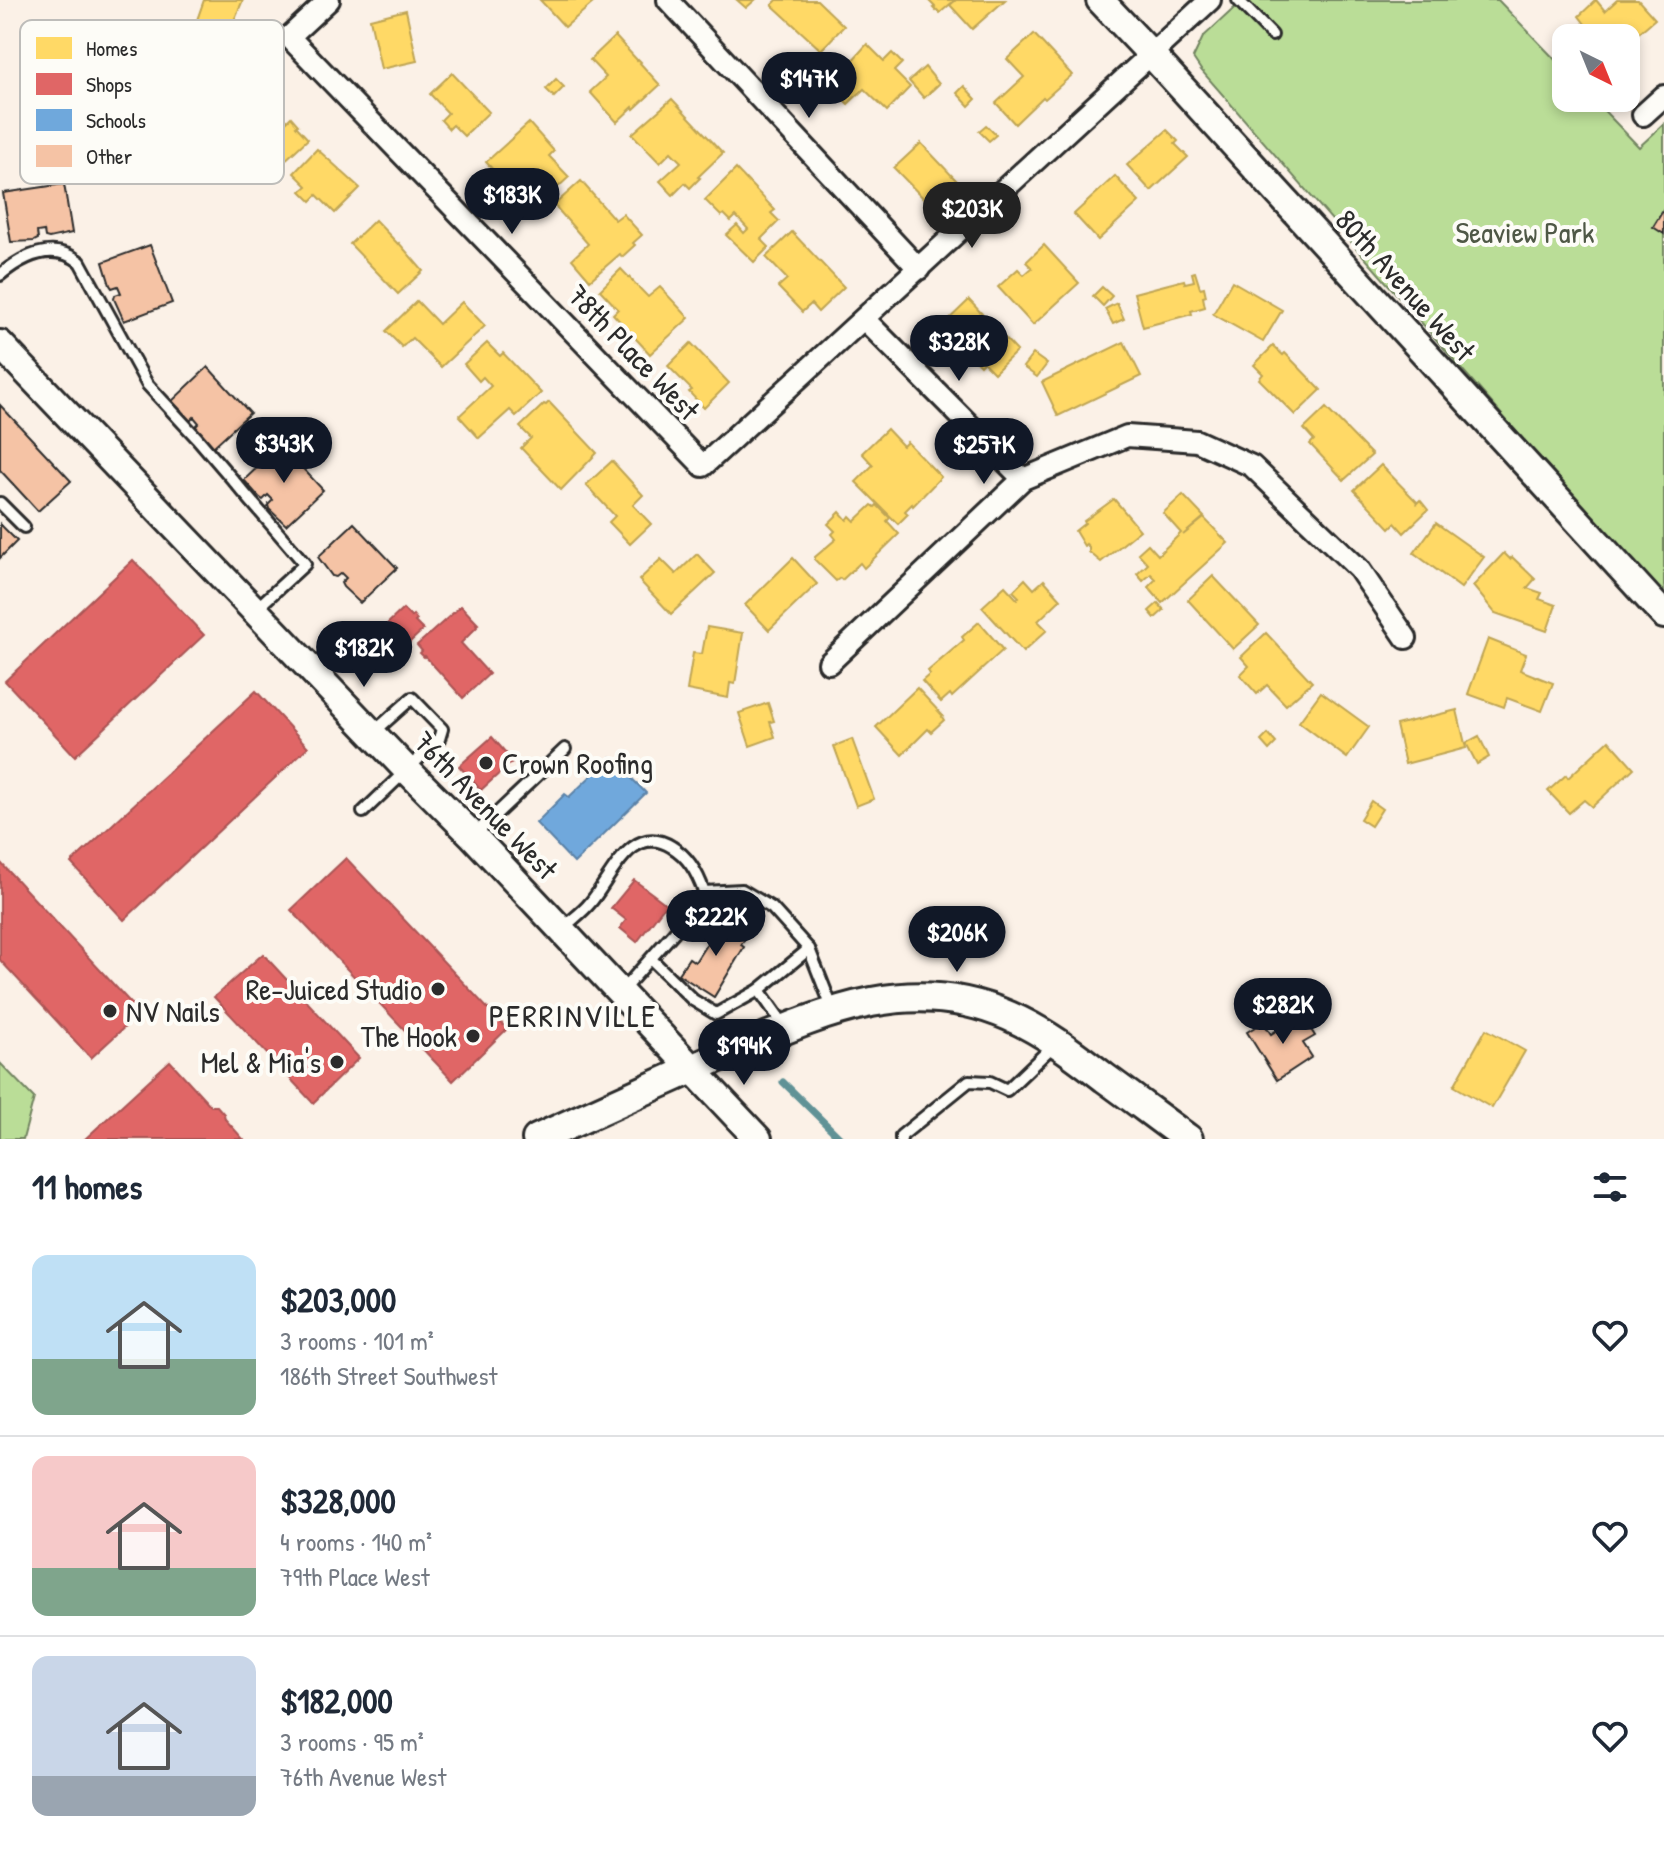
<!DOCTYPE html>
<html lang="en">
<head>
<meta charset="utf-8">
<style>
  :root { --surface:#fff; --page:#f6f6f7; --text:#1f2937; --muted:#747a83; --line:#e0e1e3; --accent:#111827 }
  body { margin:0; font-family:"Patrick Hand",sans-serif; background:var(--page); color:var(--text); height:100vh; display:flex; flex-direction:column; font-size:30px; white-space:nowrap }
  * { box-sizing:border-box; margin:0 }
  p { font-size:26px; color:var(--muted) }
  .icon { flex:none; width:44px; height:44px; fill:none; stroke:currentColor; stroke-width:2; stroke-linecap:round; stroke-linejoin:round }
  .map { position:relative; height:1139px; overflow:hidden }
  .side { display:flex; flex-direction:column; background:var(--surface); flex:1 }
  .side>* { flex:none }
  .needle { width:52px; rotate:137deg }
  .tools { position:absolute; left:1552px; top:24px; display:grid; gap:16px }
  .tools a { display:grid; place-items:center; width:88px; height:88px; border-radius:16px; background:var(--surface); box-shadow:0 4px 12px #0003; font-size:40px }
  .price { position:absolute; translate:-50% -68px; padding:0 18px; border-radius:28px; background:var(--accent); color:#fff; font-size:26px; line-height:52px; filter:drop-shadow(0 2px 4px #0008) }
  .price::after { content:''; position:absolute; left:50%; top:48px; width:24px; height:18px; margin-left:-12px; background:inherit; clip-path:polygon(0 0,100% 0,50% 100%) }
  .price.on { background:#222; color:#fff }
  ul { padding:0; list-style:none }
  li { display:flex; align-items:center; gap:24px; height:200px; padding:0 32px }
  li+li { border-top:2px solid var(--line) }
  li span { display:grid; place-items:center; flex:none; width:224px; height:160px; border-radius:16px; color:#555 }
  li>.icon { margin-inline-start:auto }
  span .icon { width:96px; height:96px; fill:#fffc; stroke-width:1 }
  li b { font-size:34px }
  h2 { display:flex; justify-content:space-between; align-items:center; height:96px; padding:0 32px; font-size:34px }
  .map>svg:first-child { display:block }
  .green { fill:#badd97; stroke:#728461; stroke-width:2 }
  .homes { fill:#ffd966; stroke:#bfa554; stroke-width:2 }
  .shops { fill:#e06666; stroke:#aa5454; stroke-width:2 }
  .schools { fill:#6fa8dc; stroke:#5b82a7; stroke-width:2 }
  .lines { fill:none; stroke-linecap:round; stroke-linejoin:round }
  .stream { stroke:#619296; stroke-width:7 }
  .building { fill:#f5c3a5; stroke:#2b2b2b; stroke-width:2 }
  .service-casing { stroke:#2b2b2b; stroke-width:16 }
  .minor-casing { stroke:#2b2b2b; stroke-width:26 }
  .tertiary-casing { stroke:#2b2b2b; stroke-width:32 }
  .secondary-casing { stroke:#2b2b2b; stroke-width:34 }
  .service { stroke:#fdfcf7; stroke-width:10 }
  .minor { stroke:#fdfcf7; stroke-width:20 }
  .tertiary { stroke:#fdfcf7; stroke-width:26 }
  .secondary { stroke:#fdfcf7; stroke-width:28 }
  .poi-dot { fill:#2b2b2b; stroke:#fdfcf7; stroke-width:3 }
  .labels { text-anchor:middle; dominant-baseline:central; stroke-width:8; stroke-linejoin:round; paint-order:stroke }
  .park-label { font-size:30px; fill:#4f5846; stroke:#fdfcf7 }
  .street-label { font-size:30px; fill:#2b2b2b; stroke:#fdfcf7 }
  .poi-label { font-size:30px; fill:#2b2b2b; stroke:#fdfcf7; text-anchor:end }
  .neighbourhood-label { font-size:32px; letter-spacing:2px; fill:#2b2b2b; stroke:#fdfcf7 }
  .key { fill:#fdfcf7; stroke:#bebdba; stroke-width:2 }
  .key-label { font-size:22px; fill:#2b2b2b }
</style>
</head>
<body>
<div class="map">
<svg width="1664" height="1139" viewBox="0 0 1664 1139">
  <rect width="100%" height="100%" fill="#fbf1e7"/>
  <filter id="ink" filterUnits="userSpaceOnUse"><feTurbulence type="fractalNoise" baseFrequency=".0125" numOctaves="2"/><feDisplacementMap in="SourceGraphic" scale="16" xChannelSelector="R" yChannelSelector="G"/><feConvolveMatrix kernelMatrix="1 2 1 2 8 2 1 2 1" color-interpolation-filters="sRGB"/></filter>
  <g filter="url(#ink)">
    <g class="green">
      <path d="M 1243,0 L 1498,0 L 1566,71 L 1566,98 L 1592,98 L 1639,147 L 1664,124 L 1664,593 L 1660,596 L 1201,70 L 1193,58 L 1203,37 Z"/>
      <path d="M 0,1063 L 34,1098 L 23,1139 L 0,1139 Z"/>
    </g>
    <g class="homes">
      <path d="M 204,0 L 243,0 L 229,32 L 197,20 Z"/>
      <path d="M 540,0 L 590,0 L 593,3 L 565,27 Z"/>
      <path d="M 737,0 L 755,0 L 746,8 Z"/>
      <path d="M 777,0 L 817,0 L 844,26 L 821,50 L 772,5 Z"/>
      <path d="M 928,0 L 955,0 L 940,13 L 937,10 L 936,11 L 933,8 L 935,7 Z"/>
      <path d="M 956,0 L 1005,0 L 972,29 L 950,5 Z"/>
      <path d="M 1596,0 L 1605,11 L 1617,0 L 1638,0 L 1655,19 L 1635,36 L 1630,30 L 1621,38 L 1569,38 L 1585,24 L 1579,16 Z"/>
      <path d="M 406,10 L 417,61 L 381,69 L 370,19 Z"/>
      <path d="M 1034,34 L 1072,75 L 1045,99 L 1043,97 L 1015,124 L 996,103 L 1024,77 L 1007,59 Z"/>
      <path d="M 615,36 L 637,60 L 638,59 L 641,62 L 640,63 L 660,85 L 634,109 L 633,107 L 617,122 L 590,92 L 606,77 L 590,60 Z"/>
      <path d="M 867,44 L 884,61 L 892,53 L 902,63 L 894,71 L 910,87 L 887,111 L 864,89 L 848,104 L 829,85 L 833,81 L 831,79 L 840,70 L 842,72 Z"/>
      <path d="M 925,67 L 939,84 L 924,98 L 909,81 Z"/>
      <path d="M 452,73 L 489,112 L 464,136 L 453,125 L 449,129 L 441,120 L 448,113 L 430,94 Z"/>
      <path d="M 556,79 L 564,87 L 554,97 L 546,89 Z"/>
      <path d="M 964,86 L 976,99 L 969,106 L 957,93 Z"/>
      <path d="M 672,99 L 723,153 L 698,177 L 700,178 L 690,188 L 685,183 L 673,195 L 660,181 L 681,162 L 671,152 L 660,163 L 632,134 Z"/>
      <path d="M 268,100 L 287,121 L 291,117 L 298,125 L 296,126 L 308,139 L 281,164 L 243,123 Z"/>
      <path d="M 529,123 L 554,151 L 549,156 L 569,177 L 527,216 L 509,196 L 524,182 L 523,180 L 512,191 L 486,162 Z"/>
      <path d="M 986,125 L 996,135 L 989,141 L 979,131 Z"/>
      <path d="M 1167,130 L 1178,141 L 1175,144 L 1188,157 L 1151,191 L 1127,165 Z"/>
      <path d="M 921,143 L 957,181 L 931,206 L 894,168 Z"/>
      <path d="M 317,149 L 360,188 L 335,213 L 317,195 L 311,201 L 301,191 L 307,186 L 294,173 Z"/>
      <path d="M 736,169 L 775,210 L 771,213 L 779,221 L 761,239 L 769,247 L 754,262 L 726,235 L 737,225 L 744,233 L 748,229 L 736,216 L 731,221 L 724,214 L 721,216 L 705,200 Z"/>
      <path d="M 1115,176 L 1139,202 L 1098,240 L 1074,214 Z"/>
      <path d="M 581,181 L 615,220 L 623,214 L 642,235 L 633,243 L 635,245 L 622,257 L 620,254 L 590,280 L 572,259 L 588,244 L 554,205 Z"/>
      <path d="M 375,220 L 398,244 L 399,243 L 423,271 L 398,294 L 350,244 Z"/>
      <path d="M 792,232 L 844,287 L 818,312 L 811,304 L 802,312 L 778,287 L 787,279 L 766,257 Z"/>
      <path d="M 1044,245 L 1079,283 L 1033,325 L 998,287 L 1018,269 L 1024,275 L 1032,268 L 1026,262 Z"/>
      <path d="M 621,269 L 648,297 L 660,287 L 689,318 L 650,354 L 613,314 L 618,309 L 600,290 Z"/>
      <path d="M 1195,272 L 1200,288 L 1204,287 L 1206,296 L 1203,297 L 1205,307 L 1191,311 L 1192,314 L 1143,327 L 1134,293 L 1184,280 L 1185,283 L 1194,281 L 1192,273 Z"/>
      <path d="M 1232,281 L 1282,310 L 1263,342 L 1213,314 Z"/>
      <path d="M 1102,287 L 1112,296 L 1103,306 L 1093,296 Z"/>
      <path d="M 969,300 L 1017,351 L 994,373 L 983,362 L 980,365 L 942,326 Z"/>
      <path d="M 417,301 L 439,324 L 462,302 L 485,326 L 441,367 L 412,338 L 402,347 L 386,331 Z"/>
      <path d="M 1117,303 L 1124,319 L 1113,324 L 1105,309 Z"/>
      <path d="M 1124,342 L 1141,376 L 1058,416 L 1042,382 Z"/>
      <path d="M 487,343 L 500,356 L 503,353 L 541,393 L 516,416 L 510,410 L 479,438 L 459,416 L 491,386 L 483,377 L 479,381 L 464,364 Z"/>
      <path d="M 691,343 L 729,383 L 704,408 L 689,392 L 692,390 L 668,366 Z"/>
      <path d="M 1273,346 L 1283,355 L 1285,353 L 1321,390 L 1295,415 L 1259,379 L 1263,374 L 1254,365 Z"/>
      <path d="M 1033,354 L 1047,364 L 1037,377 L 1023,367 Z"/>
      <path d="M 549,402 L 597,453 L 561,490 L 521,448 L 531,438 L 520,427 L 544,404 L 546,405 Z"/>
      <path d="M 1326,408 L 1372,455 L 1344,480 L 1310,444 L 1314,440 L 1304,429 Z"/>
      <path d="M 887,429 L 903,446 L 907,442 L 941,477 L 913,506 L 912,504 L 905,511 L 908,514 L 898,524 L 856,482 L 873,465 L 862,453 Z"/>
      <path d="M 612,461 L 643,495 L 633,505 L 651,524 L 630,544 L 609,522 L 615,516 L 586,485 Z"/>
      <path d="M 1381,465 L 1417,502 L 1416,504 L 1420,500 L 1428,510 L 1404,533 L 1395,523 L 1390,528 L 1354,490 Z"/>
      <path d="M 1183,495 L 1204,517 L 1183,535 L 1204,518 L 1228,543 L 1162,603 L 1148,587 L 1156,579 L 1151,574 L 1143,581 L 1137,574 L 1148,564 L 1138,553 L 1148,544 L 1158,555 L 1181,533 L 1163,513 Z"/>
      <path d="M 1114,499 L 1140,530 L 1101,562 L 1089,552 L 1089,547 L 1086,544 L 1084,546 L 1075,531 L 1085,523 L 1084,521 Z"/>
      <path d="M 872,505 L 875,507 L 877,505 L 890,518 L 887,521 L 899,534 L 864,568 L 860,563 L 842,580 L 840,578 L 836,581 L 815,560 L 815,557 L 836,539 L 832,534 L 835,531 L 828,524 L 840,512 L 847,520 L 850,516 L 855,521 Z"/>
      <path d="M 1436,523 L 1484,557 L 1461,588 L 1414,553 Z"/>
      <path d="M 1504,553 L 1510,559 L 1512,557 L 1535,579 L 1527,588 L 1542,593 L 1539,599 L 1556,605 L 1547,631 L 1495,613 L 1473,586 Z"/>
      <path d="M 697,554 L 715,573 L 671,614 L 639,580 L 661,559 L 676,574 Z"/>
      <path d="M 793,558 L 817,584 L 769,630 L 745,605 Z"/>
      <path d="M 1213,576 L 1259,625 L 1233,649 L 1188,600 Z"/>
      <path d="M 1025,579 L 1034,589 L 1044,580 L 1061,599 L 1038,621 L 1047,630 L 1023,652 L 982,607 L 1005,586 L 1017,599 L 1019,597 L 1013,591 Z"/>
      <path d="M 1158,603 L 1164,610 L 1155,618 L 1149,611 Z"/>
      <path d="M 979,622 L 1003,650 L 952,697 L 950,694 L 941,702 L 922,681 L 930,674 L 928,671 L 964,640 L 962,637 Z"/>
      <path d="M 707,627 L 743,633 L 735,684 L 730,683 L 728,698 L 687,690 L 693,653 L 702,654 Z"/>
      <path d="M 1266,633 L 1312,682 L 1286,705 L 1267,685 L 1257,694 L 1240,675 L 1249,666 L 1241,657 Z"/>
      <path d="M 1488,639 L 1526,654 L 1520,670 L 1553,683 L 1542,711 L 1507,698 L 1504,707 L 1468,694 Z"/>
      <path d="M 917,688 L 943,716 L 942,717 L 944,720 L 931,732 L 928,729 L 902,755 L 876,727 Z"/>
      <path d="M 1321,692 L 1369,727 L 1347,758 L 1299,722 Z"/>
      <path d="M 768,703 L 774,721 L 770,722 L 775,737 L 750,746 L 739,713 Z"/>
      <path d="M 1457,710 L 1466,748 L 1405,764 L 1396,725 Z"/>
      <path d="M 1268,734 L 1276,743 L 1269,750 L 1261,741 Z"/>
      <path d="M 1479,736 L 1489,757 L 1477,764 L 1466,743 Z"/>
      <path d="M 852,739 L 874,799 L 856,806 L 834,746 Z"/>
      <path d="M 1609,740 L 1634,768 L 1592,807 L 1584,800 L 1569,813 L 1548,791 L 1566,775 L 1568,778 Z"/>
      <path d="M 1371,801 L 1382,809 L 1371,826 L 1360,819 Z"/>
      <path d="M 1486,1029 L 1525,1051 L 1492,1108 L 1454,1086 Z"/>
    </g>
    <g class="shops">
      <path d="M 133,560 L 204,635 L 75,756 L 5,681 Z"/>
      <path d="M 461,606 L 478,624 L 476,625 L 477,627 L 461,643 L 489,674 L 463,698 L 425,656 L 424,657 L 420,653 L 422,651 L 417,645 Z"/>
      <path d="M 403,609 L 411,617 L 413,615 L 417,620 L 415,622 L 423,630 L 388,662 L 369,641 Z"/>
      <path d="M 256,691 L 308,747 L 124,920 L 71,863 Z"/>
      <path d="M 492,737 L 513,761 L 481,790 L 459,766 Z"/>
      <path d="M 346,858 L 507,1029 L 453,1081 L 291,910 Z"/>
      <path d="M 0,862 L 140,1013 L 91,1058 L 0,960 Z"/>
      <path d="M 634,880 L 666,904 L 637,942 L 620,928 L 626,920 L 611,908 Z"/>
      <path d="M 263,954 L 359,1058 L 313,1103 L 214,997 Z"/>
      <path d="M 170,1061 L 211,1106 L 217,1106 L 224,1114 L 225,1119 L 243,1139 L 85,1139 Z"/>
    </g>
    <path class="schools" d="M 611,757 L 646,793 L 574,863 L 536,823 L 565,794 L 569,797 Z"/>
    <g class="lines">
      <path class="stream" d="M 783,1082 L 841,1139"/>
    </g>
    <g class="building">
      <path d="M 64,184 L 72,233 L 49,238 L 45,237 L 44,231 L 37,232 L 38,239 L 34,241 L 11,242 L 3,193 Z"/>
      <path d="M 1664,209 L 1664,234 L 1653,227 Z"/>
      <path d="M 150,245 L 172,303 L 124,321 L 114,299 L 115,295 L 121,293 L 118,286 L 112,288 L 110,285 L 103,262 Z"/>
      <path d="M 208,367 L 250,413 L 213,447 L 196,431 L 195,427 L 199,423 L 194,417 L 190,421 L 185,420 L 171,402 Z"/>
      <path d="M 0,405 L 71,481 L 38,511 L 0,470 Z"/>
      <path d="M 281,445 L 323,490 L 286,525 L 269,509 L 268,505 L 273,500 L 268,495 L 263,500 L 259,497 L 244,480 Z"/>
      <path d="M 354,523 L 397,568 L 360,603 L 343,587 L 341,583 L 346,578 L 341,573 L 336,577 L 332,576 L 318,557 Z"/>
      <path d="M 0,524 L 17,541 L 0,558 Z"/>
      <path d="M 730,918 L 750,931 L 741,945 L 744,947 L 714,997 L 678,974 L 689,958 L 695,962 L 716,929 L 720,932 Z"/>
      <path d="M 1303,1017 L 1315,1036 L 1303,1043 L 1312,1057 L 1277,1080 L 1247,1032 L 1263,1022 L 1271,1034 L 1294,1019 L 1295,1021 Z"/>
    </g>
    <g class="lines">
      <defs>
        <g id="service">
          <path d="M 1238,0 L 1272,35"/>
          <path d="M 0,275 C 23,256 53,241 80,262 L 147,384 L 197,438 L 305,564 L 256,609"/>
          <path d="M 0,503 L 24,527"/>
          <path d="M 363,812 L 439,739 L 442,729 L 412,698 L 374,732"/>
          <path d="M 474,835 L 565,749"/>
          <path d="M 704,892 L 742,890 L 772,908 L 809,949 L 833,1010"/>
          <path d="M 562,929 C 571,920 582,913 590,903 C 611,879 631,821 672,847 C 689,857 698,874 704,892 L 700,903 L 620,993"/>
          <path d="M 651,959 L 693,1000 L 716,1014 L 759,990 L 809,949"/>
          <path d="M 759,990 L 786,1028"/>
          <path d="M 901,1139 L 901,1136 L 969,1081 L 990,1082 L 1007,1090 L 1055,1044"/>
        </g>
        <g id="minor">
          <path d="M 329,0 L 289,37 L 703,466 L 1210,0"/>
          <path d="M 668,0 L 919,269"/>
          <path d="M 1643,115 L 1664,96"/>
          <path d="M 864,319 L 1023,479"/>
          <path d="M 829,663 L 1023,479 L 1127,436 L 1197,441 L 1252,466 L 1359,569 L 1406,638"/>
        </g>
        <g id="tertiary">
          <path d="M 1100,0 L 1151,54 L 1664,615"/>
          <path d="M 0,344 L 407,770 L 473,836 L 758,1139"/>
        </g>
        <path id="secondary" d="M 537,1139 C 598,1111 658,1084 719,1057 C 814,1017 906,970 1009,1016 C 1044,1031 1075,1055 1105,1078 C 1133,1098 1160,1119 1188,1139"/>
      </defs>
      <use href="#service" class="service-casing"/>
      <use href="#minor" class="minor-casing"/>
      <use href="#tertiary" class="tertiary-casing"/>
      <use href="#secondary" class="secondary-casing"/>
      <use href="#service" class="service"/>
      <use href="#minor" class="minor"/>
      <use href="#tertiary" class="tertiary"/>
      <use href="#secondary" class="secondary"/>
    </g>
  </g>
  <g class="poi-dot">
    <circle cx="486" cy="763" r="8"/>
    <circle cx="438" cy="989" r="8"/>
    <circle cx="110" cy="1011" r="8"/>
    <circle cx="473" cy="1036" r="8"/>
    <circle cx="337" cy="1062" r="8"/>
  </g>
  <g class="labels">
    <g class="park-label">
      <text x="1525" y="232">Seaview Park</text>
    </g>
    <g class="street-label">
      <text transform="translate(1406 285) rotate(48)">80th Avenue West</text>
      <text transform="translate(634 352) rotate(46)">78th Place West</text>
      <text transform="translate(486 805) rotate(46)">76th Avenue West</text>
    </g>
    <g class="poi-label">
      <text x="502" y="763" text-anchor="start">Crown Roofing</text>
      <text x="422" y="989">Re-Juiced Studio</text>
      <text x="126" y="1011" text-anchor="start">NV Nails</text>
      <text x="457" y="1036">The Hook</text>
      <text x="321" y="1062">Mel &amp; Mia's</text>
    </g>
    <g class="neighbourhood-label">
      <text x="573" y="1015">PERRINVILLE</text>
    </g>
  </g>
  <rect x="20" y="20" width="264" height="164" rx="12" class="key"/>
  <rect x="36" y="37" width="36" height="22" fill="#ffd966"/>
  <rect x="36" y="73" width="36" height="22" fill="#e06666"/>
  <rect x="36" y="109" width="36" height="22" fill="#6fa8dc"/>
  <rect x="36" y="145" width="36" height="22" fill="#f5c3a5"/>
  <g class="key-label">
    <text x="86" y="56">Homes</text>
    <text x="86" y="92">Shops</text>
    <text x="86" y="128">Schools</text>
    <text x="86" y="164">Other</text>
  </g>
</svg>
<div class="tools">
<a><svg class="needle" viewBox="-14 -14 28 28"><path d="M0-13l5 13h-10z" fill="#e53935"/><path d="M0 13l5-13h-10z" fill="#747a83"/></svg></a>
</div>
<b class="price" style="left:809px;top:120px">$147K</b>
<b class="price" style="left:512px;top:236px">$183K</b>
<b class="price on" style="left:972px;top:250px">$203K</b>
<b class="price" style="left:959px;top:383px">$328K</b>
<b class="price" style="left:284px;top:485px">$343K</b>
<b class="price" style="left:984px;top:486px">$257K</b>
<b class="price" style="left:364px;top:689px">$182K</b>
<b class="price" style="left:716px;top:958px">$222K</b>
<b class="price" style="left:957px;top:974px">$206K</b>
<b class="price" style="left:1283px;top:1046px">$282K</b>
<b class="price" style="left:744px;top:1087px">$194K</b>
</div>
<section class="side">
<h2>11 homes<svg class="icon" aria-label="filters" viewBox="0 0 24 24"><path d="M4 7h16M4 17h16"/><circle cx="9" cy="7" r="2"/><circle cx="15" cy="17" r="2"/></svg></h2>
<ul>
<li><span style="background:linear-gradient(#bfe0f5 65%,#7fa58c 0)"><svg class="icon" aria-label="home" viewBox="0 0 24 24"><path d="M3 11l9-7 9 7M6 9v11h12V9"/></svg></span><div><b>$203,000</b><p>3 rooms · 101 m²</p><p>186th Street Southwest</p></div><svg class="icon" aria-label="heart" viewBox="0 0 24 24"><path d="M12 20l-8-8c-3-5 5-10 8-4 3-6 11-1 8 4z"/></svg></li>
<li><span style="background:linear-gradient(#f6c9c9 70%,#7fa58c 0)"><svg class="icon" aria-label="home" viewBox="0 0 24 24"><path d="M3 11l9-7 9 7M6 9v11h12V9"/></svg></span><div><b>$328,000</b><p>4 rooms · 140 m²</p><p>79th Place West</p></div><svg class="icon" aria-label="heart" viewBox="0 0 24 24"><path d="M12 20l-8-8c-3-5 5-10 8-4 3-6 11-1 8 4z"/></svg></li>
<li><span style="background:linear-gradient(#c9d6e8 75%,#9aa5b1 0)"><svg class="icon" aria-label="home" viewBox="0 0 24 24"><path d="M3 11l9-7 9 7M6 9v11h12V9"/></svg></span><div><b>$182,000</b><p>3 rooms · 95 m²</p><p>76th Avenue West</p></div><svg class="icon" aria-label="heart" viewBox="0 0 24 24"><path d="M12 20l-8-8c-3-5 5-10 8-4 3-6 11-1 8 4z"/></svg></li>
</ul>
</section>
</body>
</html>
